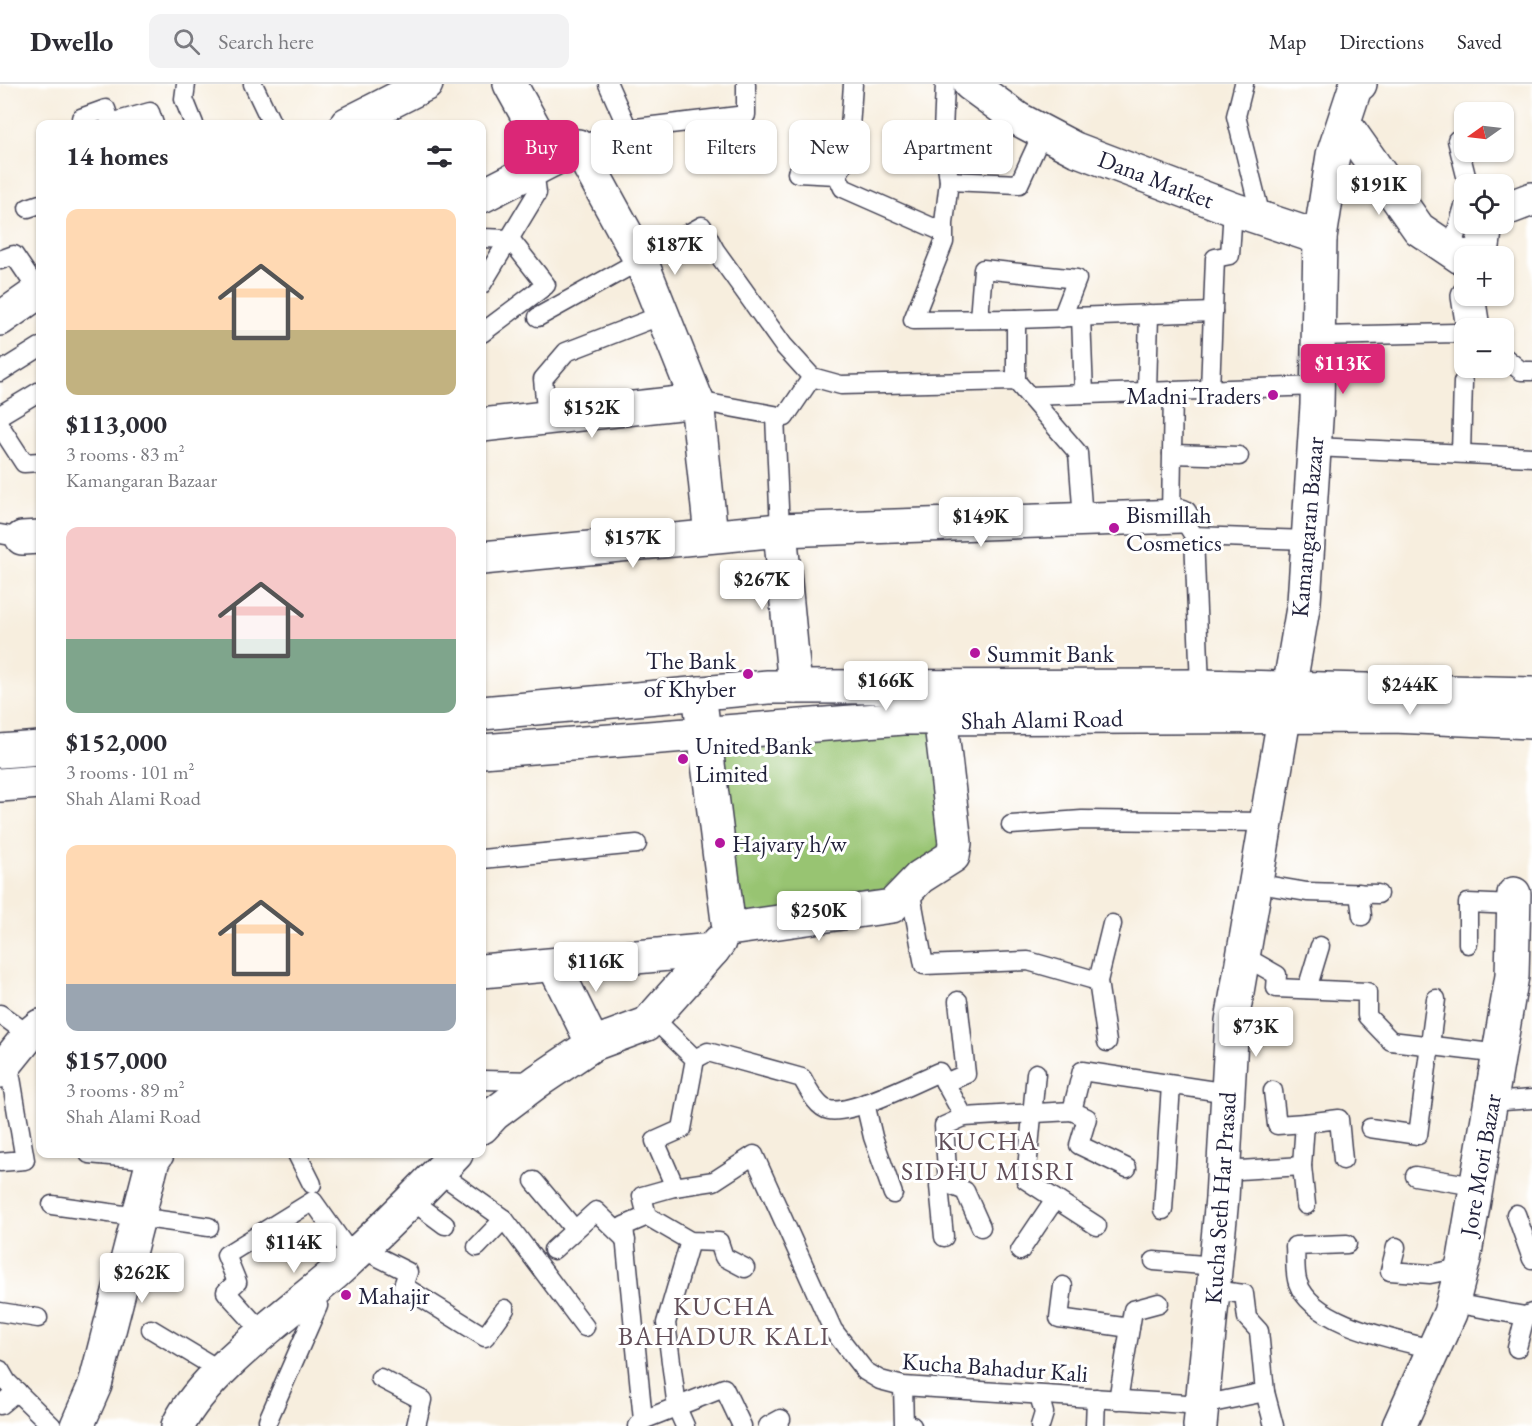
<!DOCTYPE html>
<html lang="en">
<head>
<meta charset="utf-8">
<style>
  :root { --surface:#fff; --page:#f2f2f3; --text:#2b2b33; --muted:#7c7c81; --line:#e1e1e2; --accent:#db2777 }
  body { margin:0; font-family:"EB Garamond",serif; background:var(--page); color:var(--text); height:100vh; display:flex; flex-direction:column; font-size:22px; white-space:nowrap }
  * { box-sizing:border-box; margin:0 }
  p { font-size:20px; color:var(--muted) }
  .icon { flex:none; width:33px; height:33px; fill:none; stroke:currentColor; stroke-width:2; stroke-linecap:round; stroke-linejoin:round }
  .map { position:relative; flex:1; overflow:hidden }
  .drawer { position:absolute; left:36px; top:36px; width:450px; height:1038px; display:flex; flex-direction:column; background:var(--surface); border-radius:12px; box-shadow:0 2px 4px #0004 }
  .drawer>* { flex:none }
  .hud { position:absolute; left:504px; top:36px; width:570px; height:54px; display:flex; gap:12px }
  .needle { width:39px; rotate:256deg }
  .tools { position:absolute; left:1454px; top:18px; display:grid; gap:12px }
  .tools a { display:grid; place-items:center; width:60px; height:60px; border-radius:12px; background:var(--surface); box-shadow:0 2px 4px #0004; font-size:30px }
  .price { position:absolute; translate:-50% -51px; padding:0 14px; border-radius:6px; background:#fff; color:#222; font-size:20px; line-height:39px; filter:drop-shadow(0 2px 3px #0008) }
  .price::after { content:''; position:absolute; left:50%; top:36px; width:18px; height:14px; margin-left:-9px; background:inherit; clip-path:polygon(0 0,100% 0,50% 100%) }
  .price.active { background:var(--accent); color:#fff }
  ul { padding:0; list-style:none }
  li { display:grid; align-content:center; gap:12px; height:318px; padding:0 30px }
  li span { display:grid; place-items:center; height:186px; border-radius:12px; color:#555 }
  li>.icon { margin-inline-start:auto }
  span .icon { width:108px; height:108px; fill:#fffc; stroke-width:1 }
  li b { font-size:26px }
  h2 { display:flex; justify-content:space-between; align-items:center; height:72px; padding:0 30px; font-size:26px }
  .pill { padding:0 21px; border-radius:12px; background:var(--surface); box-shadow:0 2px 4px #0004; font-size:21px; line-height:54px }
  .pill.active { background:var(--accent); color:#fff }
  header { display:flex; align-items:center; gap:36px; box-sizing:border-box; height:84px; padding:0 30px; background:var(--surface); border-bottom:2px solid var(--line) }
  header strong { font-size:28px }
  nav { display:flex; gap:33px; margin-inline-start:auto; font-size:21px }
  .search { width:420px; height:54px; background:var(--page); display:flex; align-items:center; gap:15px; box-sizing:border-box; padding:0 21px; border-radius:12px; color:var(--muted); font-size:22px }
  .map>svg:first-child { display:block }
  .green { fill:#98c472; stroke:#5d7356; stroke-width:1.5 }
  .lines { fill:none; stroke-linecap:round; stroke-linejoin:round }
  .service-casing { stroke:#424153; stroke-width:21 }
  .minor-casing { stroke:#424153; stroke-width:36 }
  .tertiary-casing { stroke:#424153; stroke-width:36 }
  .service { stroke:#fff; stroke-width:18 }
  .minor { stroke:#fff; stroke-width:33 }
  .tertiary { stroke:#fff; stroke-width:33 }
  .poi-dot { fill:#b5179e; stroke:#fff; stroke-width:2 }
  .labels { text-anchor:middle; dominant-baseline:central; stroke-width:6; stroke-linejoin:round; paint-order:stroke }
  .street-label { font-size:24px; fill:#22223b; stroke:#fff }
  .poi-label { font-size:24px; fill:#22223b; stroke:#fff; text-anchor:start }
  .neighbourhood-label { font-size:26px; letter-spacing:1.5px; fill:#614e58; stroke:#fff }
</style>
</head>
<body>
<header>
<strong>Dwello</strong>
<div class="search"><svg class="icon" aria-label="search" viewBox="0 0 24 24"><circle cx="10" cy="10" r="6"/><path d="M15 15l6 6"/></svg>Search here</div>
<nav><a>Map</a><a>Directions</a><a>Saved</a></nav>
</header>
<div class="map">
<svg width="1532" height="1342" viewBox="0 0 1532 1342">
  <rect width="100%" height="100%" fill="#fff"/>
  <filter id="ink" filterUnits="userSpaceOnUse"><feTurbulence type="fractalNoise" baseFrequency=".0167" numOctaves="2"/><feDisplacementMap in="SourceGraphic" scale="12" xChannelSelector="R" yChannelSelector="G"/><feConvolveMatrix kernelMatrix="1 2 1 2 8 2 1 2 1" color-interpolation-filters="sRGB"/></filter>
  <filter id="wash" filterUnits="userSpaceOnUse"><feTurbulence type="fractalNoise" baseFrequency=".008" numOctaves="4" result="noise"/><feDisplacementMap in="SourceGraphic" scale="24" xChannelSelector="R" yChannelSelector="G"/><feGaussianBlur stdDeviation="1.35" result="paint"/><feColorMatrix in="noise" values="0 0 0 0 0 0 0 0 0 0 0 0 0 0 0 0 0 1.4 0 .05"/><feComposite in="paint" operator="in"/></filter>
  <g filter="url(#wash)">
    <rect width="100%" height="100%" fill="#f7eede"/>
    <path class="green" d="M 941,636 L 955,759 L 910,805 L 729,845 L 703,652 Z"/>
  </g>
  <g filter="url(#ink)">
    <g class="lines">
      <defs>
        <g id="service">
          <path d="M 186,0 L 184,15 L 194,40"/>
          <path d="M 253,0 L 272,40"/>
          <path d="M 608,0 L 628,45"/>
          <path d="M 1244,0 L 1236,32 L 1261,133"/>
          <path d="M 81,34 L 106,25 L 111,40"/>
          <path d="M 111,39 L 150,28 L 154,40"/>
          <path d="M 1457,56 L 1468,100"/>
          <path d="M 578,62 L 628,45 L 746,31 L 746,0"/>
          <path d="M 797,89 L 837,91 L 843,104 L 943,148 L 949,97 L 943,48 L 945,0"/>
          <path d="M 837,91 L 848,73 L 853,0"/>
          <path d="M 949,97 L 1019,100 L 1043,48"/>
          <path d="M 28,124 L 40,120"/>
          <path d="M 944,143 L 944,158 L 913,236 L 1016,235"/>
          <path d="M 1455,153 L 1464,122"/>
          <path d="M 482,154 L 510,155 L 546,201 L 482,249"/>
          <path d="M 0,176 L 14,171 L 39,208"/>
          <path d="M 482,200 L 537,109 L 534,85"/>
          <path d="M 538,233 L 702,142 L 715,166 L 783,261 L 812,293 L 841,301 L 1016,297 L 1078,369 L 1083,435"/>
          <path d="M 1081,233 L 1084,310"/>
          <path d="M 979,235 L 983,185 L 1077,195 L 1062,234"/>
          <path d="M 1318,252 L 1457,249 L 1464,252"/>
          <path d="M 1503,272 L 1521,287 L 1532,287"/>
          <path d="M 0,288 L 40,263"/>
          <path d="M 1016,297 L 1016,235 L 1213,228"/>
          <path d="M 1210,306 L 1215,174 L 1230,171 L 1233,125"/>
          <path d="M 1147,308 L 1149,230"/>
          <path d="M 1030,312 L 1317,302"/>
          <path d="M 697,317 L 785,333 L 812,293"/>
          <path d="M 0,331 L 40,307"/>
          <path d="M 775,332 L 780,446"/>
          <path d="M 547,334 L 543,295 L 566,268 L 662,231"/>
          <path d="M 0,342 L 24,379 L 40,378"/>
          <path d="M 1314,363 L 1532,373"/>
          <path d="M 1461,369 L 1463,298"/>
          <path d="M 1172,370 L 1239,372"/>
          <path d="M 1171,432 L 1173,307"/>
          <path d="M 1189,444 L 1194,452 L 1308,456"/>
          <path d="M 0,450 L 22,454"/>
          <path d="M 1194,452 L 1200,602"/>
          <path d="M 1011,741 L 1082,736 L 1267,738"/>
          <path d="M 482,775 L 637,760"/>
          <path d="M 1254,799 L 1307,808 L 1378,810"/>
          <path d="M 910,805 L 924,881 L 1028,877 L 1098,897"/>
          <path d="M 1359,809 L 1362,832"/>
          <path d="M 1468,860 L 1468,819 L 1514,821"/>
          <path d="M 1242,871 L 1277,891 L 1276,904 L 1367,908 L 1367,932 L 1391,957 L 1500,970"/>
          <path d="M 1307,905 L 1320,862"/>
          <path d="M 0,930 L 29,951"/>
          <path d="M 652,933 L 695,975 L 682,1045 L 655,1057 L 675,1103"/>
          <path d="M 1107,958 L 1098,897 L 1112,840"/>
          <path d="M 695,975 L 708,968 L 802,994 C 808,1004 816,1023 829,1026 C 851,1031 916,998 939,988 L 964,1033 L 1072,1027 L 1082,987 L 1228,1009"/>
          <path d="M 1036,989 L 1026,1096 L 1097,1142"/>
          <path d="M 482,996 L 536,997"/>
          <path d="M 945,999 L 966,990 L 958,917"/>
          <path d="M 1273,1007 L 1277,1041 L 1305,1039"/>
          <path d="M 1490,1018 L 1532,1015"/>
          <path d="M 865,1019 L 873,1053 L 893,1110"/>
          <path d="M 1072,1027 L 1087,1034 L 1079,1061 L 1127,1084"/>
          <path d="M 1370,1044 L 1418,1051 L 1436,915"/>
          <path d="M 89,1070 L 153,1076"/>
          <path d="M 297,1070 L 312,1100"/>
          <path d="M 0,1078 L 25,1076 L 8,976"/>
          <path d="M 1224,1087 L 1302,1082"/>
          <path d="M 438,1088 L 504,1135 L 585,1243"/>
          <path d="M 1415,1092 L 1475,1102"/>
          <path d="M 534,1097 L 575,1146 L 596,1127 L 626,1156"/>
          <path d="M 948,1100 L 965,1107 L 981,1143"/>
          <path d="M 410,1115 L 445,1141"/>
          <path d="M 52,1121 L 209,1143"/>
          <path d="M 1306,1121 L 1302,1082 L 1305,1039 L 1339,1035 L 1343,1076"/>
          <path d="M 1163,1126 L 1171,1001"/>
          <path d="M 1516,1130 L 1532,1175"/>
          <path d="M 647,1132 L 690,1157 L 719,1158 L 724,1173 L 745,1184"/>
          <path d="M 944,1153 L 939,1102 L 948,1100 L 944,1042 L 964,1033"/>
          <path d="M 1347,1160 L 1295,1162 C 1296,1173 1294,1189 1298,1199 C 1313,1241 1395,1255 1432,1265"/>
          <path d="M 477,1163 L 504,1135"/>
          <path d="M 1396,1163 L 1390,1187 L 1430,1190 L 1461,1184"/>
          <path d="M 360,1164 L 408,1188 L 403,1202 L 485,1253 L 505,1225"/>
          <path d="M 553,1166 L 575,1146"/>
          <path d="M 1020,1167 L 1055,1115"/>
          <path d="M 1154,1177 L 1216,1182"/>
          <path d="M 1063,1202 L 1059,1234 L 1130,1244"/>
          <path d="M 1453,1219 L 1525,1232 L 1532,1229"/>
          <path d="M 0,1228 L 38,1234"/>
          <path d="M 151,1245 L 221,1287"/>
          <path d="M 264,1250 L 226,1208 L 237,1198 L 226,1171 L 313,1117 L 352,1172"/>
          <path d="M 1517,1264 L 1525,1232"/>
          <path d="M 0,1286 L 7,1298 L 52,1342"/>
          <path d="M 380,1294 L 422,1316 L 416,1342"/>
          <path d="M 903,1302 L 904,1341 L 912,1342"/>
          <path d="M 1265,1308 L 1274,1342"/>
          <path d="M 1039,1311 L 1044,1329 L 1040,1342"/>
          <path d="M 1118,1316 L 1133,1226 L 1159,1219"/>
          <path d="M 0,1321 L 17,1307"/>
          <path d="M 268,1336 L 318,1222 L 307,1212"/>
          <path d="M 643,1336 L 724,1304 L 742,1342"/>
          <path d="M 638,1342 L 643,1336 L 624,1142 L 647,1132 L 642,1112 L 674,1103 L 714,1097 L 754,1071 L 833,1246 L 865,1287 L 880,1296 L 903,1302 L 1202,1321 L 1265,1308 L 1259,1247 L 1247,1234 L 1244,1210 L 1213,1206"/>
          <path d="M 685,1342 L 677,1324 L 666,1239 L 690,1157"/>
          <path d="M 768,1342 L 781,1335"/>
          <path d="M 1095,1342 L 1096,1314"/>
        </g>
        <g id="minor">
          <path d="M 510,0 L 552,76 L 578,62 L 641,177 L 697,317 L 711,452"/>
          <path d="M 970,0 L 1018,35 L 1075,65 L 1233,125 L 1320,154"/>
          <path d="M 1345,40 L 1419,145 L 1462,174"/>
          <path d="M 482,112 L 552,76"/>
          <path d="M 1503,126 L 1532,115"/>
          <path d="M 1469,172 L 1482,169 L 1486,140"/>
          <path d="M 1468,212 L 1473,244"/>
          <path d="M 482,341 L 697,317"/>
          <path d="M 780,446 L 795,603"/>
          <path d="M 22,454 L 40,453"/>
          <path d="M 482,474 L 780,446 L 1181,432"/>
          <path d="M 699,609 L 729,845 L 892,822 L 920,793 L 953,772 L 955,759 L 937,606"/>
          <path d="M 554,881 L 593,960"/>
          <path d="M 482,887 L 713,866 L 719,858"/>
          <path d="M 0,987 L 29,951 L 40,942"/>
          <path d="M 482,1043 L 494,1030 L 538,997 L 593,960 L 647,940 L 713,866"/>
          <path d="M 77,1342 L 95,1301 L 153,1076 L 157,1070"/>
          <path d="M 178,1342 C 203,1289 289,1229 335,1189 C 377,1151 418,1110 456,1070"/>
          <path d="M 1200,1342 L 1222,1114 L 1232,937 L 1304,518 L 1317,321 L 1320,154 L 1333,71 L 1355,4 L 1360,0"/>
          <path d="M 1399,1342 L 1450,1229 L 1464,1175 L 1512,892 L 1514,810"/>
        </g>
        <g id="tertiary">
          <path d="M 347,40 L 426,0"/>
          <path d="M 0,235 L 40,207"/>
          <path d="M 482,629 L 768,603 L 1200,602 L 1532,610"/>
          <path d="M 0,667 L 40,664"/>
          <path d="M 482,667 L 903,634 L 1393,632 L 1532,638"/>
          <path d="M 0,701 L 40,698"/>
        </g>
      </defs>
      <use href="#service" class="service-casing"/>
      <use href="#minor" class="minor-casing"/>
      <use href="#tertiary" class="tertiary-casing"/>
      <use href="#service" class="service"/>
      <use href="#minor" class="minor"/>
      <use href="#tertiary" class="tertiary"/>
    </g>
  </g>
  <g class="poi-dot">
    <circle cx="1273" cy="311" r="6"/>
    <circle cx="1114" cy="444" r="6"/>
    <circle cx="975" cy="569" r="6"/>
    <circle cx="748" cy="590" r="6"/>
    <circle cx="683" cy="675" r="6"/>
    <circle cx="720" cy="759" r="6"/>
    <circle cx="346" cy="1211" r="6"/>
  </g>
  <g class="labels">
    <g class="street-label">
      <text transform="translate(1156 95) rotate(21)">Dana Market</text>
      <text transform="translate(1307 443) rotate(-85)">Kamangaran Bazaar</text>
      <text transform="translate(1042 635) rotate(-1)">Shah Alami Road</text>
      <text transform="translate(1480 1081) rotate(-80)">Jore Mori Bazar</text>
      <text transform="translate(1220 1114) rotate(-86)">Kucha Seth Har Prasad</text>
      <text transform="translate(995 1283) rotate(4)">Kucha Bahadur Kali</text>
    </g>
    <g class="poi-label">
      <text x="1261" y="311" text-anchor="end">Madni Traders</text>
      <text x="1126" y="430">Bismillah<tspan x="1126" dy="28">Cosmetics</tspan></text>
      <text x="987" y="569">Summit Bank</text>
      <text x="736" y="576" text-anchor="end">The Bank<tspan x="736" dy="28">of Khyber</tspan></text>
      <text x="695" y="661">United Bank<tspan x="695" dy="28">Limited</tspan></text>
      <text x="732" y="759">Hajvary h/w</text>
      <text x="358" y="1211">Mahajir</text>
    </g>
    <g class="neighbourhood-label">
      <text x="988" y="1057">KUCHA<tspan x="988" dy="30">SIDHU MISRI</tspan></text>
      <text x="724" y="1222">KUCHA<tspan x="724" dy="30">BAHADUR KALI</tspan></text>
    </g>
  </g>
</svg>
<div class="tools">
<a><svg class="needle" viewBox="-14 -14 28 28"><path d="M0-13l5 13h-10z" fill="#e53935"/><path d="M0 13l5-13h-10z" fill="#7c7c81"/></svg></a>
<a><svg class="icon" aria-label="locate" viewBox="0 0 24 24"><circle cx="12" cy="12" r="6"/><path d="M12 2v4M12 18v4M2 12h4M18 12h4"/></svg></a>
<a>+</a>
<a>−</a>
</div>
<b class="price" style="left:1379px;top:132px">$191K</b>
<b class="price" style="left:675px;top:192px">$187K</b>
<b class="price active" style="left:1343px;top:311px">$113K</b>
<b class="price" style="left:592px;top:355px">$152K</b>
<b class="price" style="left:981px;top:464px">$149K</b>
<b class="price" style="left:633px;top:485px">$157K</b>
<b class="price" style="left:762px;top:527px">$267K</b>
<b class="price" style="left:886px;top:628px">$166K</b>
<b class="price" style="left:1410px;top:632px">$244K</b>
<b class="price" style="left:819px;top:858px">$250K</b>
<b class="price" style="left:596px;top:909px">$116K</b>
<b class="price" style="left:1256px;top:974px">$73K</b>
<b class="price" style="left:294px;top:1190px">$114K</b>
<b class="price" style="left:142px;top:1220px">$262K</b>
<div class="hud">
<a class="pill active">Buy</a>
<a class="pill">Rent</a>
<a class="pill">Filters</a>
<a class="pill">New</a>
<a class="pill">Apartment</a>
</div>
<section class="drawer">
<h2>14 homes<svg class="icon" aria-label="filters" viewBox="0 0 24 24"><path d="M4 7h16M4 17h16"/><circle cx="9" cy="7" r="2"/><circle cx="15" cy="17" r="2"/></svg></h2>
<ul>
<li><span style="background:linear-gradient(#ffd9b3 65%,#c2b280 0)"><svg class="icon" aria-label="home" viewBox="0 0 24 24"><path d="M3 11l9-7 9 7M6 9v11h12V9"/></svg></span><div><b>$113,000</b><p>3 rooms · 83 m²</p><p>Kamangaran Bazaar</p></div></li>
<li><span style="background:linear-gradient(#f6c9c9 60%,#7fa58c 0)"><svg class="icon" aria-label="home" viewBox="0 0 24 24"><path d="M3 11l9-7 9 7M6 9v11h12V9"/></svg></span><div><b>$152,000</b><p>3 rooms · 101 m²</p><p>Shah Alami Road</p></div></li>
<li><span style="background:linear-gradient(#ffd9b3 75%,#9aa5b1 0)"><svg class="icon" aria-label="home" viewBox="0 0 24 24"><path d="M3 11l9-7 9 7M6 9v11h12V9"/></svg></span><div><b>$157,000</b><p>3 rooms · 89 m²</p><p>Shah Alami Road</p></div></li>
</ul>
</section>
</div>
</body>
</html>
